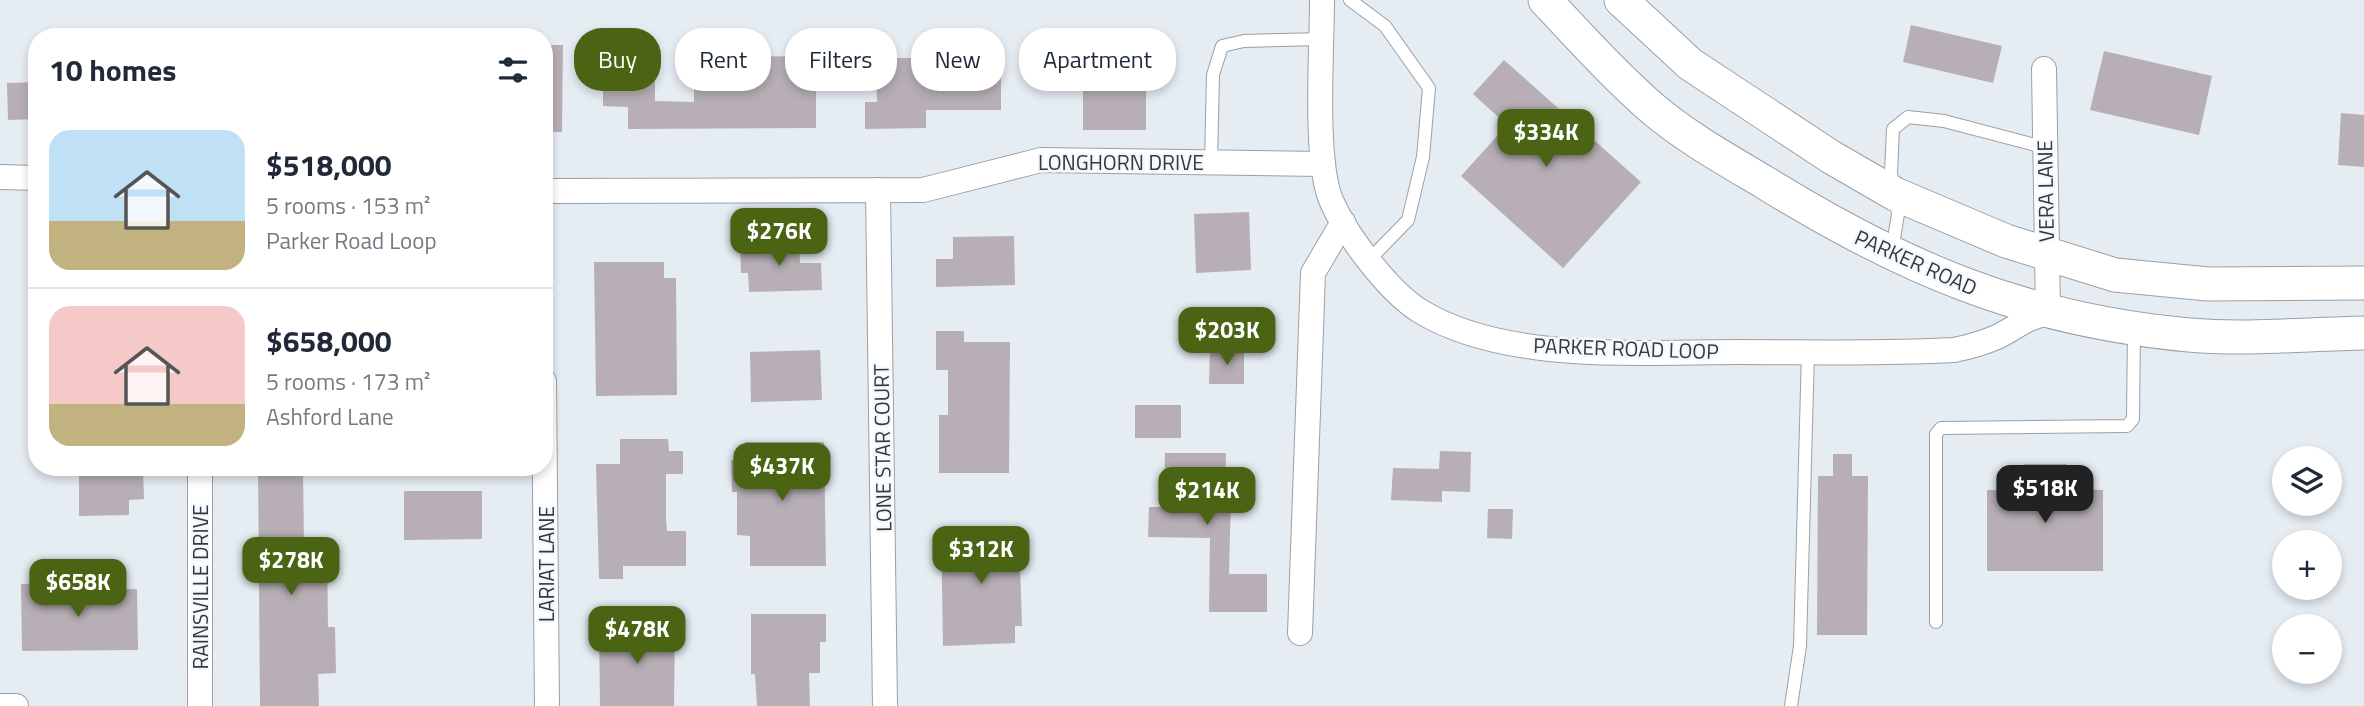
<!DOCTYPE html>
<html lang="en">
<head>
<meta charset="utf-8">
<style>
  :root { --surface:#fff; --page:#f2f2f3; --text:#1f2937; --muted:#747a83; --line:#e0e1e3; --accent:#4a6414 }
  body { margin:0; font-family:"Titillium Web",sans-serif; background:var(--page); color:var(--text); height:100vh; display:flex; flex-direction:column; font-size:26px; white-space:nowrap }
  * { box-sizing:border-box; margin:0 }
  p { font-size:23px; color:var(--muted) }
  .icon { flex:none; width:38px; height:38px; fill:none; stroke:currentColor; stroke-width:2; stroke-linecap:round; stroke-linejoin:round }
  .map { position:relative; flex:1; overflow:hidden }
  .side { position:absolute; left:28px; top:28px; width:525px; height:448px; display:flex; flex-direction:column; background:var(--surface); border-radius:28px; box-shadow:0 4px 10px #0003 }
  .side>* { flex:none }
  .top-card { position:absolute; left:574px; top:28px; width:665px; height:63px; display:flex; gap:14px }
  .fabs { position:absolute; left:2272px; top:446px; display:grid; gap:14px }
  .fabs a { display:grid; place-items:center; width:70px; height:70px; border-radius:50%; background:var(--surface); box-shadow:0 4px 10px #0003; font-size:35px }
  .price { position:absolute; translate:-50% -60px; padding:0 16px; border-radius:14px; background:var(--accent); color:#fff; font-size:23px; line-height:46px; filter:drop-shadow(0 2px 4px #0008) }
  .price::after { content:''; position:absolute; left:50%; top:42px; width:21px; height:16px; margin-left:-10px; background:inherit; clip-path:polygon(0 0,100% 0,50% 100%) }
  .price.selected { background:#222; color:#fff }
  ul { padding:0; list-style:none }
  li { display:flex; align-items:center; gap:21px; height:175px; padding:0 21px }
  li+li { border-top:2px solid var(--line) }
  li span { display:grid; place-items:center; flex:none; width:196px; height:140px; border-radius:21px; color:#555 }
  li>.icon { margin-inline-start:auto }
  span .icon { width:84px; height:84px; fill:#fffc; stroke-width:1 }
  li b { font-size:30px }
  h2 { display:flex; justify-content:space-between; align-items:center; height:84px; padding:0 21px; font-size:30px }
  .pill { padding:0 24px; border-radius:28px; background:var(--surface); box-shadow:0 4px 10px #0003; font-size:24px; line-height:63px }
  .pill.selected { background:var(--accent); color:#fff }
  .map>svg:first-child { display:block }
  .building { fill:#b7afb5 }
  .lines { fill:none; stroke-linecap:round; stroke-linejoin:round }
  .service-casing { stroke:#9aa0a6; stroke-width:14 }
  .minor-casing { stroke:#9aa0a6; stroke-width:26 }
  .secondary-casing { stroke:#9aa0a6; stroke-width:35 }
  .service { stroke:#fff; stroke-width:12 }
  .minor { stroke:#fff; stroke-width:24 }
  .secondary { stroke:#fff; stroke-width:33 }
  .labels { text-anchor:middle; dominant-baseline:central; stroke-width:5; stroke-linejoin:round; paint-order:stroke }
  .street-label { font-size:21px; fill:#36383b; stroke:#f3f9fe }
</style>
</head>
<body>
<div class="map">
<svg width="2364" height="706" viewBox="0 0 2364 706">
  <rect width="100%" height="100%" fill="#e5ecf2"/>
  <g class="building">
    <path d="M 1911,25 L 2002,46 L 1993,83 L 1903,62 Z"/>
    <rect x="1083" y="38" width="63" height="92"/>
    <path d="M 544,45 L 563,45 L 562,132 L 544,132 Z"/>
    <path d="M 953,45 L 1001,45 L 1001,110 L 926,110 L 926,128 L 865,129 L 865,102 L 877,102 L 876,58 L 953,58 Z"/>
    <path d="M 694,46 L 714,47 L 714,57 L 816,56 L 816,128 L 628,129 L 628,107 L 603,106 L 603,55 L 655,55 L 655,101 L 694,102 Z"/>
    <path d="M 2104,51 L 2212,76 L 2199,135 L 2090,110 Z"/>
    <path d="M 1504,60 L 1641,182 L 1563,268 L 1461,176 L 1507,125 L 1473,94 Z"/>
    <path d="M 37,82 L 37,119 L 8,120 L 7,83 Z"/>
    <path d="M 2341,113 L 2364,115 L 2364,167 L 2338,165 Z"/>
    <path d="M 1249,212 L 1251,270 L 1196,273 L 1194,214 Z"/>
    <path d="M 1014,236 L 1015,285 L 936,287 L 936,259 L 953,259 L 953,237 Z"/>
    <path d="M 799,242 L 800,263 L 821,263 L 822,290 L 749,292 L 748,273 L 741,273 L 740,244 Z"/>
    <path d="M 594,262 L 664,262 L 664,278 L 676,278 L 677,395 L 596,396 Z"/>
    <path d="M 936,331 L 964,331 L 964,342 L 1010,342 L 1009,473 L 939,473 L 939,415 L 948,415 L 948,370 L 936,370 Z"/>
    <path d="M 820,350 L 822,400 L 751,402 L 750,352 Z"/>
    <path d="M 1210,350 L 1244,350 L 1244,384 L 1209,384 Z"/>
    <rect x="1135" y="405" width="46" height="33"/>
    <path d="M 620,439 L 668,439 L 669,451 L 683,451 L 683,474 L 666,474 L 666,518 L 667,531 L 686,531 L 686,566 L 623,566 L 623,579 L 599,579 L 596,464 L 620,464 Z"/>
    <path d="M 745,442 L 824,442 L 826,566 L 750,566 L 750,536 L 737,535 L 737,492 L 732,492 L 731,460 L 745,460 Z"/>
    <path d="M 1440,451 L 1471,452 L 1470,492 L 1442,491 L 1442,502 L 1391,500 L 1393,468 L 1439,469 Z"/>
    <path d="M 1165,453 L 1226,453 L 1225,495 L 1231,494 L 1229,574 L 1267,574 L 1267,612 L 1209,612 L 1210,538 L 1148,537 L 1149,507 L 1164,507 Z"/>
    <path d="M 1833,454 L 1852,454 L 1852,476 L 1868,476 L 1867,635 L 1817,635 L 1818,476 L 1833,476 Z"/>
    <path d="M 2024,464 L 2066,464 L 2066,489 L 2103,490 L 2103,571 L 1987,571 L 1987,490 L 2024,490 Z"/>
    <path d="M 258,468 L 303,468 L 304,549 L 327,548 L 328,627 L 335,627 L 336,673 L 318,674 L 319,706 L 260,706 Z"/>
    <path d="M 143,469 L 144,499 L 129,500 L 129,515 L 79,516 L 79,470 Z"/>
    <path d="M 404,491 L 482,491 L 482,539 L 404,540 Z"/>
    <path d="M 1488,509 L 1513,509 L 1512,539 L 1487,538 Z"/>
    <path d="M 941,528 L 1008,528 L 1008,540 L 1024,540 L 1024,566 L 1020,566 L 1022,626 L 1015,626 L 1015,643 L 943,646 Z"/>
    <path d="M 68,583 L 68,590 L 137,589 L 138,650 L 22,651 L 21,584 Z"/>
    <path d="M 751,614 L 826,614 L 826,642 L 820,642 L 820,673 L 809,673 L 810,706 L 757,706 L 755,674 L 751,674 Z"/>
    <path d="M 599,626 L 675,626 L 674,706 L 600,706 Z"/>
  </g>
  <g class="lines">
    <defs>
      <g id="service">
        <path d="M 1350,0 L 1385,26 L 1429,88 L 1423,157 L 1408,220 L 1370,259"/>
        <path d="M 1211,162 L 1213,75 L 1222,46 L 1244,41 L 1322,39"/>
        <path d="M 1892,251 L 1898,214 L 1891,173 L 1893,129 L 1908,117 L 1944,121 L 2043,147"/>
        <path d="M 1936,622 L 1936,434 L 1941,428 L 2127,426 L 2133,419 L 2134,330"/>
        <path d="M 1791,706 L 1800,646 L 1808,352"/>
      </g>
      <g id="minor">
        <path d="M 1322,0 C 1322,49 1314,159 1331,200 C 1346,235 1388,291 1420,311 C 1505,363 1640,352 1737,352 C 1809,352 1882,354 1954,350 C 1969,347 1983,343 1997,337 C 2018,327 2022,319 2048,313 L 2044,69"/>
        <path d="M 0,177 L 37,178"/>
        <path d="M 878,190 L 885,706"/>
        <path d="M 544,191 L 923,190 L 1041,160 L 1323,164"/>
        <path d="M 544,381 L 547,706"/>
        <path d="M 200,467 L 200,706"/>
        <path d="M 1300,633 L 1313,273 L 1343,222"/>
        <path d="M 0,706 L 16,706"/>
      </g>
      <g id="secondary">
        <path d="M 1545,0 C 1580,37 1615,76 1653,109 C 1686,137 1727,160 1764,182 C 1903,268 2024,320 2189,335 C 2248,340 2305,334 2364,333"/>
        <path d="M 1621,0 L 1690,64 L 1831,157 L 1895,194 L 2006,241 L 2115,275 L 2208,284 L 2364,283"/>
      </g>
    </defs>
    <use href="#service" class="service-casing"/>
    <use href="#minor" class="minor-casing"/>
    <use href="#secondary" class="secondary-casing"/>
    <use href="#service" class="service"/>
    <use href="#minor" class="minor"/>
    <use href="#secondary" class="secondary"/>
  </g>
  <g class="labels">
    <g class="street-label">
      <text x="1121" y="162">LONGHORN DRIVE</text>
      <text transform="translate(2045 191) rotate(-91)">VERA LANE</text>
      <text transform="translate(1916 262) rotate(24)">PARKER ROAD</text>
      <text transform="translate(1626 348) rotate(2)">PARKER ROAD LOOP</text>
      <text transform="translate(882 448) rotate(-91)">LONE STAR COURT</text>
      <text transform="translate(546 564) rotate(-90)">LARIAT LANE</text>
      <text transform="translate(200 587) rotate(-90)">RAINSVILLE DRIVE</text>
    </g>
  </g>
</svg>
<div class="fabs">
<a><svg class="icon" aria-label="layers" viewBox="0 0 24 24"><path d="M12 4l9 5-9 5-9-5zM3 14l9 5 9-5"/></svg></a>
<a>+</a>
<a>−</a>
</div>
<b class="price" style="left:1546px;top:169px">$334K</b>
<b class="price" style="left:779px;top:268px">$276K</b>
<b class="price" style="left:1227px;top:367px">$203K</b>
<b class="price" style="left:782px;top:503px">$437K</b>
<b class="price selected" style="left:2045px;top:525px">$518K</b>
<b class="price" style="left:1207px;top:527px">$214K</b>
<b class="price" style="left:981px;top:586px">$312K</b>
<b class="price" style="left:291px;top:597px">$278K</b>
<b class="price" style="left:78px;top:619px">$658K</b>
<b class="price" style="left:637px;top:666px">$478K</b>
<div class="top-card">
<a class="pill selected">Buy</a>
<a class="pill">Rent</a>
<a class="pill">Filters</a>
<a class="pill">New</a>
<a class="pill">Apartment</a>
</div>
<section class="side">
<h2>10 homes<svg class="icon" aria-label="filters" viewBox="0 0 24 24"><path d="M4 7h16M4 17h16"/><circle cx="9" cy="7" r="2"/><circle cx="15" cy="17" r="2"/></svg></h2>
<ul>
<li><span style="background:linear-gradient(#bfe0f5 65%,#c2b280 0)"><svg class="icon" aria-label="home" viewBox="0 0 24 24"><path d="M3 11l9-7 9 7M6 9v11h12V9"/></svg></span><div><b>$518,000</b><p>5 rooms · 153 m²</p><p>Parker Road Loop</p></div></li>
<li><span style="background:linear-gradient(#f6c9c9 70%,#c2b280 0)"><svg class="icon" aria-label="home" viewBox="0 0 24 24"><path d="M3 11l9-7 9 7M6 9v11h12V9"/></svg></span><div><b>$658,000</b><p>5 rooms · 173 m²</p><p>Ashford Lane</p></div></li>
</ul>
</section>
</div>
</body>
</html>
